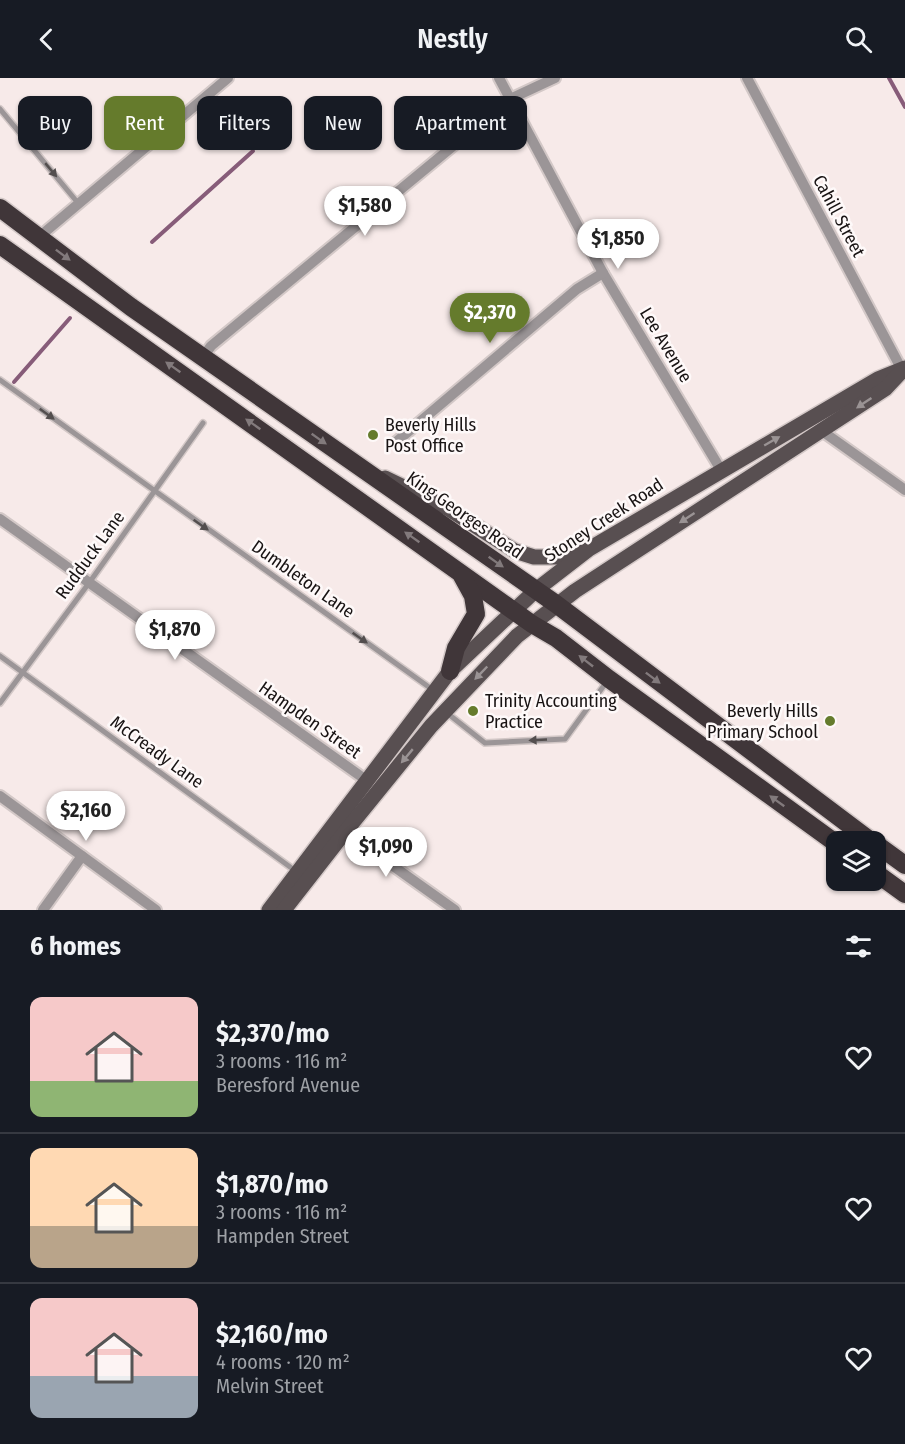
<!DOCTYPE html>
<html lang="en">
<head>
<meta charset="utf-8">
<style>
  :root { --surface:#171b24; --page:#242831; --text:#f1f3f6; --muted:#9ea1a6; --line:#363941; --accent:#657b2c }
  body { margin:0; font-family:"Fira Sans Condensed",sans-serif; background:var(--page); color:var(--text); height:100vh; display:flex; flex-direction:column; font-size:22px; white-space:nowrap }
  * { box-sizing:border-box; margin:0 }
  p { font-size:20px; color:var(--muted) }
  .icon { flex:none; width:33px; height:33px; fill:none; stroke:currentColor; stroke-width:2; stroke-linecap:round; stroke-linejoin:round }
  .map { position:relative; height:832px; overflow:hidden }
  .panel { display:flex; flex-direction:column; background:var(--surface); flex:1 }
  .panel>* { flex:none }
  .banner { position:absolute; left:18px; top:18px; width:600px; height:54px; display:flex; gap:12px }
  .fabs { position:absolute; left:826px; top:753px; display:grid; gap:12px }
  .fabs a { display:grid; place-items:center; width:60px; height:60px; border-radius:12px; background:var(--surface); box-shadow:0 2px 4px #0004; font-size:30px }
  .price { position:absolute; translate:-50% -51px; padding:0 14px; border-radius:21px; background:#fff; color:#222; font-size:20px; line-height:39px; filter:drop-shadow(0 2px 3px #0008) }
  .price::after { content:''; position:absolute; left:50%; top:36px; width:18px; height:14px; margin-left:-9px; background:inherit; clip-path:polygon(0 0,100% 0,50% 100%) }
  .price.current { background:var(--accent); color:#fff }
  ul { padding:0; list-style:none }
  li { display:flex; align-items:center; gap:18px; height:150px; padding:0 30px }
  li+li { border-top:2px solid var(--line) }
  li span { display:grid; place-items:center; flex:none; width:168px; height:120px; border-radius:12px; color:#555 }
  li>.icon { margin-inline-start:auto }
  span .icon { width:72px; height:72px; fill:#fffc; stroke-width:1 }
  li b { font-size:26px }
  h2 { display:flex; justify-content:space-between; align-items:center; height:72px; padding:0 30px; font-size:26px }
  .pill { padding:0 21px; border-radius:12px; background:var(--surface); box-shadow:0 2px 4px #0004; font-size:21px; line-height:54px }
  .pill.current { background:var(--accent); color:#fff }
  header { display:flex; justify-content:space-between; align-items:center; height:78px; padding:0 30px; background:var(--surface); font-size:27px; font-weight:600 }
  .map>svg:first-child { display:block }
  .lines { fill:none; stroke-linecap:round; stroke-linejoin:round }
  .stream { stroke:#875c79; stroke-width:4 }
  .lane-casing { stroke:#d3c8c7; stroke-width:8 }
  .street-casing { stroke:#d3c8c7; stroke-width:14 }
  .primary-casing { stroke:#d3c8c7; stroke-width:18 }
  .highway-casing { stroke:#d3c8c7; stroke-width:21 }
  .lane { stroke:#9b9597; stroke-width:5 }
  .street { stroke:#9b9597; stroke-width:10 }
  .primary { stroke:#584f51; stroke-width:15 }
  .highway { stroke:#403639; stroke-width:18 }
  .oneway { fill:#534e4e }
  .oneway2 { fill:#827a7c }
  .oneway3 { fill:#9a9394 }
  .poi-dot { fill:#657b2c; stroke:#fef9f9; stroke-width:2 }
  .labels { text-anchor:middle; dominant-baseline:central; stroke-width:5; stroke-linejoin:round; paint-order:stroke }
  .street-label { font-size:18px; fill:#181313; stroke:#fef9f9 }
  .poi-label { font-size:18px; fill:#181313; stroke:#fef9f9; text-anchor:start }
</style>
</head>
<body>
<header><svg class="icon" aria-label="back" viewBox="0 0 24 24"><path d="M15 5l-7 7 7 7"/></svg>Nestly<svg class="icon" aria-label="search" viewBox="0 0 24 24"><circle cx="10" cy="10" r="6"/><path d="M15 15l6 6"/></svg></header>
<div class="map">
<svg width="905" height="832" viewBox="0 0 905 832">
  <rect width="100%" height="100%" fill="#f7eae9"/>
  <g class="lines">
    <g class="stream">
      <path d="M 889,0 L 905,29"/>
      <path d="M 152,164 L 253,73"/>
      <path d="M 14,304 L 70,240"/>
    </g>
    <defs>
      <g id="lane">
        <path d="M 0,31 L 78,125"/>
        <path d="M 0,302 L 433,612"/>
        <path d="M 0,578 L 297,794"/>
        <path d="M 0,625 L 89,505 L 203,345"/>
        <path d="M 447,635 L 485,665 L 565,661 L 608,602"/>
      </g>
      <g id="street">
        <path d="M 499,0 L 603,195 L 721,392"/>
        <path d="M 747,0 L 902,292"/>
        <path d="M 39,159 L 228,0"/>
        <path d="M 203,279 L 211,268 L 510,21 L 555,0"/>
        <path d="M 822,353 L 905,412"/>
        <path d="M 396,364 L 577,211 L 603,195"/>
        <path d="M 0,441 L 366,702"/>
        <path d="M 0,718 L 156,832"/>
        <path d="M 341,751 L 455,832"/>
        <path d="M 43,832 L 82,778"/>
      </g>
      <g id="primary">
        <path d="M 385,400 L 447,430 L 515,473 L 534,479 L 562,479 L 580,474"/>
        <path d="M 269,832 L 450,593 L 536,512 L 589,471 L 878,301 L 905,290"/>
        <path d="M 284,832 L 345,754 L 431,648 L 517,558 L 575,513 L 885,311 L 900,295"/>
      </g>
      <g id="highway">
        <path d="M 0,130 L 131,229 L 556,526 L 872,764"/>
        <path d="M 0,167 L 532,546 L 556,560 L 609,601 L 837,766"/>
        <path d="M 450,593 L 456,570 L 476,536 L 473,518 L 462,498"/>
        <path d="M 876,766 L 905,787"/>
        <path d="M 876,795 L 905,816"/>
      </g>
    </defs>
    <use href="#lane" class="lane-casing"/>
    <use href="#street" class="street-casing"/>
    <use href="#primary" class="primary-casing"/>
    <use href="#highway" class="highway-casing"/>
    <use href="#lane" class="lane"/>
    <use href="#street" class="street"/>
    <use href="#primary" class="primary"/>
    <use href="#highway" class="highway"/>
  </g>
  <defs><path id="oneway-solid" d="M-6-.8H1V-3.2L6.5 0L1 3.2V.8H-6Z" transform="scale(1.5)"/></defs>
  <g class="oneway">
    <use href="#oneway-solid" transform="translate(51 92) rotate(50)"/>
    <use href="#oneway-solid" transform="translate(47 336) rotate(36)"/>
    <use href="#oneway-solid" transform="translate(201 447) rotate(35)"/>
    <use href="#oneway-solid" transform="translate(360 560) rotate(35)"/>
    <use href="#oneway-solid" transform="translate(538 662) rotate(177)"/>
  </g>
  <g class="oneway2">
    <use href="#oneway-solid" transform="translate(63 177) rotate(37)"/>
    <use href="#oneway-solid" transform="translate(173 289) rotate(-145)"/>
    <use href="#oneway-solid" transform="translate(253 346) rotate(-145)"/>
    <use href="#oneway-solid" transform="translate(319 361) rotate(35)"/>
    <use href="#oneway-solid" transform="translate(412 459) rotate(-145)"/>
    <use href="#oneway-solid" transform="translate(496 484) rotate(35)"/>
    <use href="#oneway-solid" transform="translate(586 583) rotate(-142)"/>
    <use href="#oneway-solid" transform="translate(653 600) rotate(37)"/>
    <use href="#oneway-solid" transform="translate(777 723) rotate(-144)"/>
  </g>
  <g class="oneway3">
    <use href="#oneway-solid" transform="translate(864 325) rotate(146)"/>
    <use href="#oneway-solid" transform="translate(772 363) rotate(-30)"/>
    <use href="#oneway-solid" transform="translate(687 440) rotate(147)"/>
    <use href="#oneway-solid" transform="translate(481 595) rotate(134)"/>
    <use href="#oneway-solid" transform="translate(407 678) rotate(130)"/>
  </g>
  <g class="poi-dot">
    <circle cx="373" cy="357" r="6"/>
    <circle cx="473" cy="633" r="6"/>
    <circle cx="830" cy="643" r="6"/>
  </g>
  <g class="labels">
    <g class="street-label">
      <text transform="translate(839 138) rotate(62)">Cahill Street</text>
      <text transform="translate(666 267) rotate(59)">Lee Avenue</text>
      <text transform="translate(465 437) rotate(35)">King Georges Road</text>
      <text transform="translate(604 442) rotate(-33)">Stoney Creek Road</text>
      <text transform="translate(90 477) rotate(-54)">Rudduck Lane</text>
      <text transform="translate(303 501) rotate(35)">Dumbleton Lane</text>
      <text transform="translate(310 642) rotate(35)">Hampden Street</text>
      <text transform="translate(157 674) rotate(36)">McCready Lane</text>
    </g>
    <g class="poi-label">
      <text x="385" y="347">Beverly Hills<tspan x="385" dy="21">Post Office</tspan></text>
      <text x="485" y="623">Trinity Accounting<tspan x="485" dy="21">Practice</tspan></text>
      <text x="818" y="633" text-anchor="end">Beverly Hills<tspan x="818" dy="21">Primary School</tspan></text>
    </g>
  </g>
</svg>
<div class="fabs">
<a><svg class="icon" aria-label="layers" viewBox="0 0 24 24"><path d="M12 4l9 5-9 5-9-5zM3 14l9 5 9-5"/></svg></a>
</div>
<b class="price" style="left:365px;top:159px">$1,580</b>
<b class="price" style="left:618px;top:192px">$1,850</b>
<b class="price current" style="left:490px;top:266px">$2,370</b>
<b class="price" style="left:175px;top:583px">$1,870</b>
<b class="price" style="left:86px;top:764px">$2,160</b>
<b class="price" style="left:386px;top:800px">$1,090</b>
<div class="banner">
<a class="pill">Buy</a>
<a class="pill current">Rent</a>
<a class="pill">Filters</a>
<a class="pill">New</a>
<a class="pill">Apartment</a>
</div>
</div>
<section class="panel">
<h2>6 homes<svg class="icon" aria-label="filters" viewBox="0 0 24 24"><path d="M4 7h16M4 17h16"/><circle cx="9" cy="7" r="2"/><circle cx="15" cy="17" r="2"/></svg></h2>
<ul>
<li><span style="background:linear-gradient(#f6c9c9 70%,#8fb573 0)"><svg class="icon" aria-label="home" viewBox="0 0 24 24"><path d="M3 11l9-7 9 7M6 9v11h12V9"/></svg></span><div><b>$2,370/mo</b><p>3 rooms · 116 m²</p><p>Beresford Avenue</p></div><svg class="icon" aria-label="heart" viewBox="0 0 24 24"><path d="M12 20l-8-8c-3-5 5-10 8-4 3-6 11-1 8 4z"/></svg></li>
<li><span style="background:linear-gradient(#ffd9b3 65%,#b9a48a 0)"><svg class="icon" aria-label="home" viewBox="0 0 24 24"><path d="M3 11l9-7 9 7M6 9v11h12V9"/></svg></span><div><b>$1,870/mo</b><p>3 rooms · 116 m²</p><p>Hampden Street</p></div><svg class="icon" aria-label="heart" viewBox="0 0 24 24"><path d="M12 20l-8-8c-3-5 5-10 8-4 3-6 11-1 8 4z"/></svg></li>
<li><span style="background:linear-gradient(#f6c9c9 65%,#9aa5b1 0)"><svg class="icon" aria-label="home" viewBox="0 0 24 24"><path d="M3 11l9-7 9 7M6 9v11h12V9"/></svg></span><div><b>$2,160/mo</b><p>4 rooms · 120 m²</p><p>Melvin Street</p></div><svg class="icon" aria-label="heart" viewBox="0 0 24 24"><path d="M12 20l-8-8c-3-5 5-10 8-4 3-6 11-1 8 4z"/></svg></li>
</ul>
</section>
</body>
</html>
